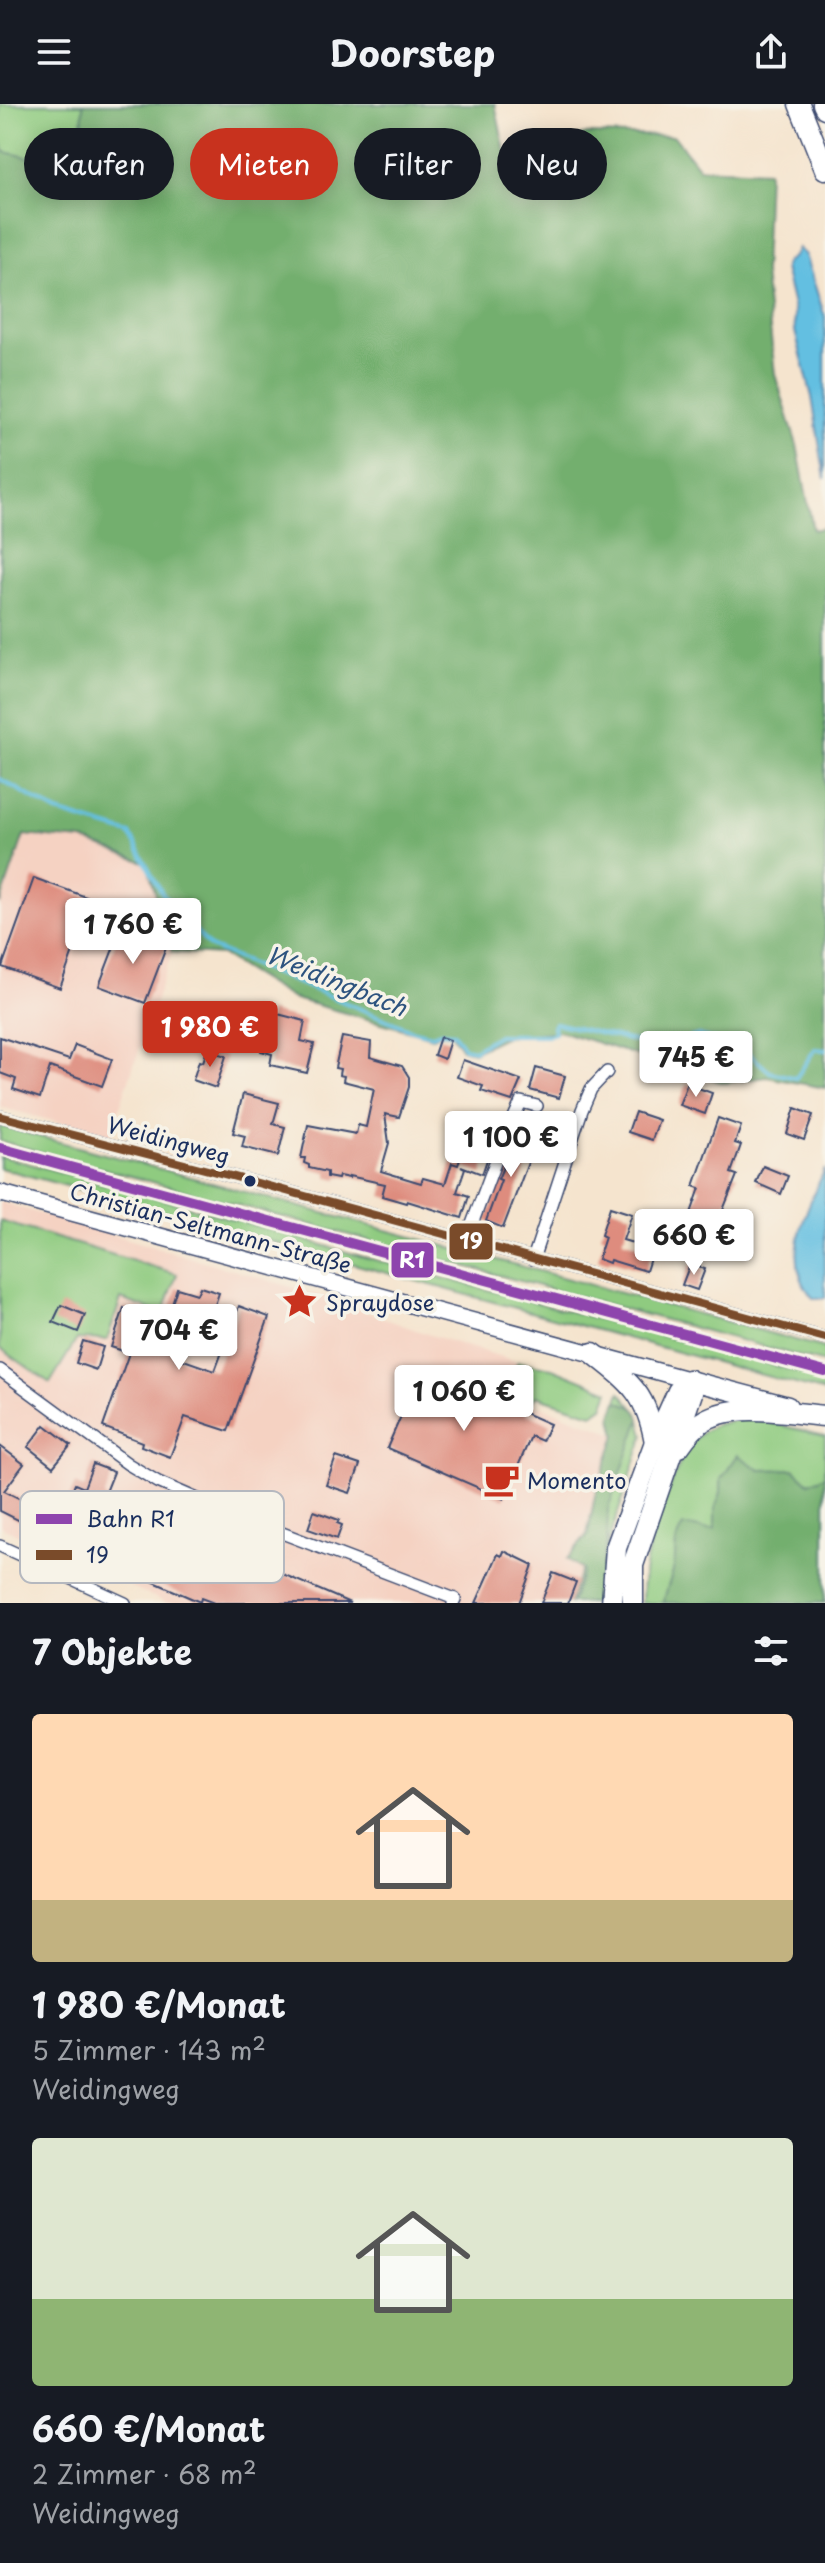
<!DOCTYPE html>
<html lang="de">
<head>
<meta charset="utf-8">
<style>
  :root { --surface:#171b24; --page:#242831; --text:#f1f3f6; --muted:#9ea1a6; --accent:#c8321e }
  body { margin:0; font-family:"Playpen Sans",sans-serif; background:var(--page); color:var(--text); height:100vh; display:flex; flex-direction:column; font-size:30px; white-space:nowrap }
  * { box-sizing:border-box; margin:0 }
  p { font-size:26px; color:var(--muted) }
  .icon { flex:none; width:44px; height:44px; fill:none; stroke:currentColor; stroke-width:2; stroke-linecap:round; stroke-linejoin:round }
  .map { position:relative; height:1499px; overflow:hidden }
  .panel { display:flex; flex-direction:column; background:var(--surface); flex:1 }
  .panel>* { flex:none }
  .top-card { position:absolute; left:24px; top:24px; width:778px; height:72px; display:flex; gap:16px }
  .price { position:absolute; translate:-50% -68px; padding:0 18px; border-radius:8px; background:#fff; color:#222; font-size:26px; line-height:52px; filter:drop-shadow(0 2px 4px #0008) }
  .price::after { content:''; position:absolute; left:50%; top:48px; width:24px; height:18px; margin-left:-12px; background:inherit; clip-path:polygon(0 0,100% 0,50% 100%) }
  .price.current { background:var(--accent); color:#fff }
  ul { padding:0; list-style:none }
  li { display:grid; align-content:center; gap:16px; height:424px; padding:0 32px }
  li span { display:grid; place-items:center; height:248px; border-radius:8px; color:#555 }
  li>.icon { margin-inline-start:auto }
  span .icon { width:144px; height:144px; fill:#fffc; stroke-width:1 }
  li b { font-size:34px }
  h2 { display:flex; justify-content:space-between; align-items:center; height:96px; padding:0 32px; font-size:34px }
  .tag { padding:0 28px; border-radius:36px; background:var(--surface); box-shadow:0 4px 20px #0003; font-size:28px; line-height:72px }
  .tag.current { background:var(--accent); color:#fff }
  header { display:flex; justify-content:space-between; align-items:center; height:104px; padding:0 32px; background:var(--surface); font-size:36px; font-weight:700 }
  .map>svg:first-child { display:block }
  .built { fill:#f5d2c2 }
  .green { fill:#8fcb80; stroke:#557d6f; stroke-width:2 }
  .forest { fill:#73af6e; stroke:#476f66; stroke-width:2 }
  .water { fill:#63bfe1; stroke:#3f77a0; stroke-width:2 }
  .lines { fill:none; stroke-linecap:round; stroke-linejoin:round }
  .stream { stroke:#63bfe1; stroke-width:4 }
  .building { fill:#de8c7e }
  .street-casing { stroke:#3c4a6f; stroke-width:14 }
  .secondary-casing { stroke:#3c4a6f; stroke-width:19 }
  .primary-casing { stroke:#3c4a6f; stroke-width:21 }
  .highway-casing { stroke:#3c4a6f; stroke-width:23 }
  .street { stroke:#fff; stroke-width:11 }
  .secondary { stroke:#fff; stroke-width:16 }
  .primary { stroke:#fff; stroke-width:18 }
  .highway { stroke:#fff; stroke-width:20 }
  .bus-1-casing { stroke:#f7f3e8; stroke-width:14 }
  .bus-1 { stroke:#7a4b2a; stroke-width:8 }
  .rail-1-casing { stroke:#f7f3e8; stroke-width:16 }
  .rail-1 { stroke:#8e44ad; stroke-width:10 }
  .bus-dot { fill:#1b2f5e; stroke:#f7f3e8; stroke-width:3 }
  .labels { text-anchor:middle; dominant-baseline:central; stroke-width:7; stroke-linejoin:round; paint-order:stroke }
  .street-label { font-size:22px; fill:#1b2f5e; stroke:#f7f3e8 }
  .poi-label { font-size:22px; fill:#1b2f5e; stroke:#f7f3e8; text-anchor:start }
  .water-label { font-size:24px; font-style:italic; fill:#2d537f; stroke:#f7f3e8 }
  .key { fill:#f7f3e8; stroke:#b5b8bf; stroke-width:2 }
  .key-label { font-size:22px; fill:#1b2f5e }
  .line-badge { stroke:#f7f3e8; stroke-width:3 }
  .badge-label { font-size:22px; text-anchor:middle; font-weight:bold; fill:#fff }
</style>
</head>
<body>
<header><svg class="icon" aria-label="menu" viewBox="0 0 24 24"><path d="M4 6h16M4 12h16M4 18h16"/></svg>Doorstep<svg class="icon" aria-label="share" viewBox="0 0 24 24"><path d="M12 15V3M7 8l5-5 5 5M5 13v7h14v-7"/></svg></header>
<div class="map">
<svg width="825" height="1499" viewBox="0 0 825 1499">
  <rect width="100%" height="100%" fill="#f7f3e8"/>
  <filter id="ink" filterUnits="userSpaceOnUse"><feTurbulence type="fractalNoise" baseFrequency=".0125" numOctaves="2"/><feDisplacementMap in="SourceGraphic" scale="16" xChannelSelector="R" yChannelSelector="G"/><feConvolveMatrix kernelMatrix="1 2 1 2 8 2 1 2 1" color-interpolation-filters="sRGB"/></filter>
  <filter id="wash" filterUnits="userSpaceOnUse"><feTurbulence type="fractalNoise" baseFrequency=".006" numOctaves="4" result="noise"/><feDisplacementMap in="SourceGraphic" scale="32" xChannelSelector="R" yChannelSelector="G"/><feGaussianBlur stdDeviation="1.8" result="paint"/><feColorMatrix in="noise" values="0 0 0 0 0 0 0 0 0 0 0 0 0 0 0 0 0 1.4 0 .05"/><feComposite in="paint" operator="in"/></filter>
  <g filter="url(#wash)">
    <rect width="100%" height="100%" fill="#f5e4ce"/>
    <g class="built">
      <path d="M 24,730 L 82,736 L 147,759 L 172,848 L 110,1032 L 0,1003 L 0,800 Z"/>
      <path d="M 0,1098 L 319,1191 L 427,1230 L 518,1258 L 500,1284 L 506,1289 L 616,1330 L 595,1392 L 587,1430 L 567,1455 L 583,1466 L 571,1499 L 167,1499 L 0,1422 Z"/>
    </g>
    <g class="green">
      <path d="M 0,0 L 83,0 L 82,65 L 4,48 L 0,32 Z"/>
      <path d="M 0,1022 L 825,1244 L 825,1259 L 0,1037 Z"/>
      <path d="M 0,1052 L 184,1101 L 364,1153 L 825,1275 L 825,1288 L 0,1064 Z"/>
      <path d="M 0,1117 L 177,1170 L 163,1210 L 121,1195 L 107,1236 L 77,1235 L 50,1279 L 0,1244 Z"/>
      <path d="M 518,1258 L 552,1264 L 609,1287 L 603,1303 L 592,1310 L 536,1292 L 532,1297 L 506,1289 L 500,1284 Z"/>
      <path d="M 620,1288 L 638,1309 L 644,1331 L 609,1436 L 600,1487 L 601,1499 L 569,1499 L 581,1465 L 567,1455 L 587,1430 L 595,1392 L 616,1331 L 612,1312 Z"/>
      <path d="M 751,1314 L 825,1332 L 825,1499 L 642,1499 C 641,1445 665,1396 685,1347 C 705,1320 719,1318 751,1314 Z"/>
    </g>
    <g class="forest">
      <path d="M 83,0 L 495,0 L 505,47 L 588,30 L 674,32 L 699,64 L 768,67 L 764,169 L 775,270 L 797,341 L 813,426 L 825,423 L 825,984 L 767,973 L 724,979 L 560,927 L 504,933 L 473,948 L 462,945 L 452,930 L 441,929 L 432,933 L 291,894 L 221,851 L 172,848 L 147,759 L 82,736 L 24,731 L 0,800 L 0,32 L 4,48 L 81,64 Z"/>
      <path d="M 617,1297 C 628,1301 637,1303 640,1315 L 608,1405 L 607,1437 L 597,1489 L 598,1499 L 571,1499 L 583,1466 L 567,1455 L 588,1431 L 595,1392 L 616,1331 L 612,1312 Z"/>
      <path d="M 738,1351 L 760,1366 L 794,1365 L 809,1379 L 825,1372 L 825,1493 L 823,1499 L 664,1499 C 665,1487 670,1478 673,1467 C 678,1447 671,1441 683,1422 C 695,1421 703,1427 715,1425 L 715,1405 L 721,1388 L 721,1375 Z"/>
    </g>
    <g class="water">
      <path d="M 798,144 L 805,151 L 825,213 L 825,375 L 812,293 L 795,227 L 794,206 L 784,164 L 785,159 L 794,152 Z"/>
      <path d="M 825,1065 L 825,1194 L 813,1194 C 780,1155 807,1105 825,1065 Z"/>
    </g>
    <g class="lines">
      <path class="stream" d="M 0,675 L 57,708 L 130,730 L 162,789 L 210,843 L 414,927 L 432,931 L 440,928 L 454,929 L 464,944 L 474,946 L 498,931 L 548,931 L 555,929 L 553,923 L 555,919 L 659,943 L 699,931 L 746,947 L 770,968 L 796,974 L 815,945 L 825,946"/>
    </g>
    <g id="blocks">
      <g class="building">
        <path d="M 34,774 L 92,795 L 60,884 L 2,863 Z"/>
        <path d="M 121,824 L 167,841 L 145,899 L 99,882 Z"/>
        <path d="M 270,908 L 305,917 L 301,937 L 314,940 L 307,969 L 270,961 L 272,950 L 261,947 Z"/>
        <path d="M 0,933 L 69,956 L 75,941 L 112,955 L 102,982 L 50,963 L 40,994 L 13,985 L 16,975 L 0,969 Z"/>
        <path d="M 342,933 L 371,938 L 370,953 L 402,962 L 409,973 L 409,983 L 399,1013 L 385,1010 L 389,1039 L 381,1067 L 421,1079 L 423,1074 L 445,1080 L 452,1059 L 458,1061 L 466,1038 L 490,1047 L 482,1070 L 461,1062 L 465,1064 L 457,1088 L 469,1092 L 462,1114 L 407,1097 L 406,1099 L 382,1092 L 385,1080 L 349,1072 L 349,1074 L 339,1072 L 338,1075 L 327,1073 L 327,1068 L 309,1064 L 309,1061 L 304,1059 L 305,1054 L 301,1054 L 308,1021 L 356,1030 L 358,1021 L 366,1023 L 374,985 L 343,977 L 344,972 L 339,971 L 340,965 L 335,964 Z"/>
        <path d="M 440,933 L 450,936 L 444,955 L 434,951 Z"/>
        <path d="M 207,946 L 226,952 L 216,984 L 193,976 L 199,957 L 203,958 Z"/>
        <path d="M 463,956 L 521,976 L 512,997 L 481,987 L 483,982 L 457,973 Z"/>
        <path d="M 536,964 L 565,972 L 559,994 L 530,986 Z"/>
        <path d="M 687,980 L 712,989 L 705,1010 L 679,1001 Z"/>
        <path d="M 243,990 L 279,999 L 273,1020 L 285,1023 L 278,1052 L 242,1043 L 245,1032 L 233,1029 Z"/>
        <path d="M 795,1004 L 813,1011 L 804,1036 L 787,1030 Z"/>
        <path d="M 635,1008 L 659,1016 L 652,1036 L 628,1028 Z"/>
        <path d="M 718,1014 L 741,1022 L 735,1039 L 741,1041 L 731,1069 L 737,1071 L 717,1121 L 690,1112 L 700,1084 L 694,1082 Z"/>
        <path d="M 518,1028 L 537,1035 L 503,1124 L 486,1117 L 501,1076 L 498,1075 Z"/>
        <path d="M 763,1062 L 788,1072 L 781,1090 L 756,1079 Z"/>
        <path d="M 610,1103 L 632,1110 L 623,1136 L 653,1145 L 646,1167 L 610,1156 L 609,1159 L 598,1155 L 605,1133 L 601,1131 Z"/>
        <path d="M 690,1160 L 705,1165 L 697,1186 L 682,1181 Z"/>
        <path d="M 200,1183 L 219,1189 L 206,1227 L 187,1221 L 175,1253 L 215,1267 L 239,1202 L 269,1213 L 228,1327 L 185,1313 L 170,1353 L 141,1342 L 142,1338 L 103,1323 L 129,1249 L 111,1243 L 124,1204 L 166,1218 L 177,1184 L 197,1190 Z"/>
        <path d="M 61,1201 L 85,1211 L 78,1228 L 53,1218 Z"/>
        <path d="M 83,1237 L 103,1243 L 96,1266 L 76,1259 Z"/>
        <path d="M 422,1264 L 550,1320 L 542,1337 L 531,1332 L 504,1395 L 387,1344 Z"/>
        <path d="M 45,1321 L 71,1341 L 53,1363 L 28,1343 Z"/>
        <path d="M 0,1342 L 24,1360 L 4,1387 L 39,1404 L 30,1422 L 0,1407 Z"/>
        <path d="M 336,1353 L 360,1361 L 350,1389 L 326,1381 Z"/>
        <path d="M 93,1360 L 114,1368 L 104,1393 L 350,1499 L 214,1499 L 201,1494 L 200,1498 L 51,1433 L 75,1380 L 84,1384 Z"/>
        <path d="M 314,1407 L 339,1416 L 337,1419 L 342,1421 L 337,1435 L 308,1425 Z"/>
        <path d="M 504,1447 L 533,1461 L 519,1499 L 476,1499 L 498,1450 L 502,1452 Z"/>
        <path d="M 553,1469 L 576,1478 L 568,1499 L 541,1499 Z"/>
      </g>
    </g>
  </g>
  <g filter="url(#ink)">
    <use href="#blocks" fill-opacity="0" stroke="#3c4a6f" stroke-width="2"/>
    <g class="lines">
      <defs>
        <g id="street">
          <path d="M 0,1012 L 235,1073 L 825,1234"/>
          <path d="M 466,1136 L 502,1040 L 521,998 L 537,1002"/>
          <path d="M 533,1155 L 582,1006 L 591,985 L 607,968"/>
          <path d="M 0,1266 L 128,1360 L 158,1378 L 227,1408 L 455,1495 L 453,1499"/>
          <path d="M 0,1442 L 125,1499"/>
        </g>
        <path id="secondary" d="M 0,1089 L 689,1276"/>
        <path id="primary" d="M 689,1276 L 788,1302"/>
        <g id="highway">
          <path d="M 799,0 L 825,65"/>
          <path d="M 823,0 L 825,4"/>
          <path d="M 593,1249 C 631,1279 646,1289 655,1338"/>
          <path d="M 679,1343 C 686,1333 694,1322 705,1316 C 736,1298 789,1309 825,1312"/>
          <path d="M 612,1499 L 616,1444 L 655,1338 L 678,1287 L 689,1276"/>
          <path d="M 633,1499 L 633,1461 L 692,1289 L 689,1276"/>
        </g>
      </defs>
      <use href="#street" class="street-casing"/>
      <use href="#secondary" class="secondary-casing"/>
      <use href="#primary" class="primary-casing"/>
      <use href="#highway" class="highway-casing"/>
      <use href="#street" class="street"/>
      <use href="#secondary" class="secondary"/>
      <use href="#primary" class="primary"/>
      <use href="#highway" class="highway"/>
      <defs>
        <path id="bus-1" d="M 0,1012 L 235,1073 L 825,1234"/>
      </defs>
      <use href="#bus-1" class="bus-1-casing"/>
      <use href="#bus-1" class="bus-1"/>
      <defs>
        <path id="rail-1" d="M 0,1044 L 825,1268"/>
      </defs>
      <use href="#rail-1" class="rail-1-casing"/>
      <use href="#rail-1" class="rail-1"/>
    </g>
  </g>
  <defs>
    <symbol id="sight-bare" viewBox="-9 -9 18 18"><path d="M0-6L1.8-2.2L6-1.7L2.9 1.2L3.7 5.4L0 3.3L-3.7 5.4L-2.9 1.2L-6-1.7L-1.8-2.2Z" fill="#c8321e" stroke="#f7f3e8" stroke-width="2.5" paint-order="stroke"/></symbol>
    <symbol id="cafe-bare" viewBox="-9 -9 18 18"><path d="M-5.5-4.5H6V0H3Q3 3.5 0 3.5H-2.5Q-5.5 3.5-5.5 0ZM3-3.2v2h1.7v-2ZM-6 4.5H4V6H-6Z" fill="#c8321e" stroke="#f7f3e8" stroke-width="2.5" paint-order="stroke"/></symbol>
  </defs>
  <g fill-rule="evenodd">
    <use href="#sight-bare" x="274" y="1172" width="51" height="51"/>
    <use href="#cafe-bare" x="476" y="1350" width="51" height="51"/>
  </g>
  <circle class="bus-dot" cx="250" cy="1077" r="7"/>
  <g class="labels">
    <g class="street-label">
      <text transform="translate(169 1035) rotate(15)">Weidingweg</text>
      <text transform="translate(211 1123) rotate(15)">Christian-Seltmann-Straße</text>
    </g>
    <g class="poi-label">
      <text x="326" y="1197">Spraydose</text>
      <text x="527" y="1375">Momento</text>
    </g>
    <g class="water-label">
      <text transform="translate(337 876) rotate(22)">Weidingbach</text>
    </g>
  </g>
  <rect x="20" y="1387" width="264" height="92" rx="12" class="key"/>
  <rect x="36" y="1410" width="36" height="10" fill="#8e44ad"/>
  <rect x="36" y="1446" width="36" height="10" fill="#7a4b2a"/>
  <g class="key-label">
    <text x="86" y="1423">Bahn R1</text>
    <text x="86" y="1459">19</text>
  </g>
  <g class="line-badge">
    <rect x="448" y="1118" width="46" height="39" rx="8" fill="#7a4b2a"/>
    <rect x="390" y="1137" width="45" height="38" rx="8" fill="#8e44ad"/>
  </g>
  <g class="badge-label">
    <text x="471" y="1145">19</text>
    <text x="412" y="1164">R1</text>
  </g>
</svg>
<b class="price" style="left:133px;top:862px">1 760 €</b>
<b class="price current" style="left:210px;top:965px">1 980 €</b>
<b class="price" style="left:696px;top:995px">745 €</b>
<b class="price" style="left:511px;top:1075px">1 100 €</b>
<b class="price" style="left:694px;top:1173px">660 €</b>
<b class="price" style="left:179px;top:1268px">704 €</b>
<b class="price" style="left:464px;top:1329px">1 060 €</b>
<div class="top-card">
<a class="tag">Kaufen</a>
<a class="tag current">Mieten</a>
<a class="tag">Filter</a>
<a class="tag">Neu</a>
</div>
</div>
<section class="panel">
<h2>7 Objekte<svg class="icon" aria-label="filters" viewBox="0 0 24 24"><path d="M4 7h16M4 17h16"/><circle cx="9" cy="7" r="2"/><circle cx="15" cy="17" r="2"/></svg></h2>
<ul>
<li><span style="background:linear-gradient(#ffd9b3 75%,#c2b280 0)"><svg class="icon" aria-label="home" viewBox="0 0 24 24"><path d="M3 11l9-7 9 7M6 9v11h12V9"/></svg></span><div><b>1 980 €/Monat</b><p>5 Zimmer · 143 m²</p><p>Weidingweg</p></div></li>
<li><span style="background:linear-gradient(#dfe7d0 65%,#8fb573 0)"><svg class="icon" aria-label="home" viewBox="0 0 24 24"><path d="M3 11l9-7 9 7M6 9v11h12V9"/></svg></span><div><b>660 €/Monat</b><p>2 Zimmer · 68 m²</p><p>Weidingweg</p></div></li>
</ul>
</section>
</body>
</html>
